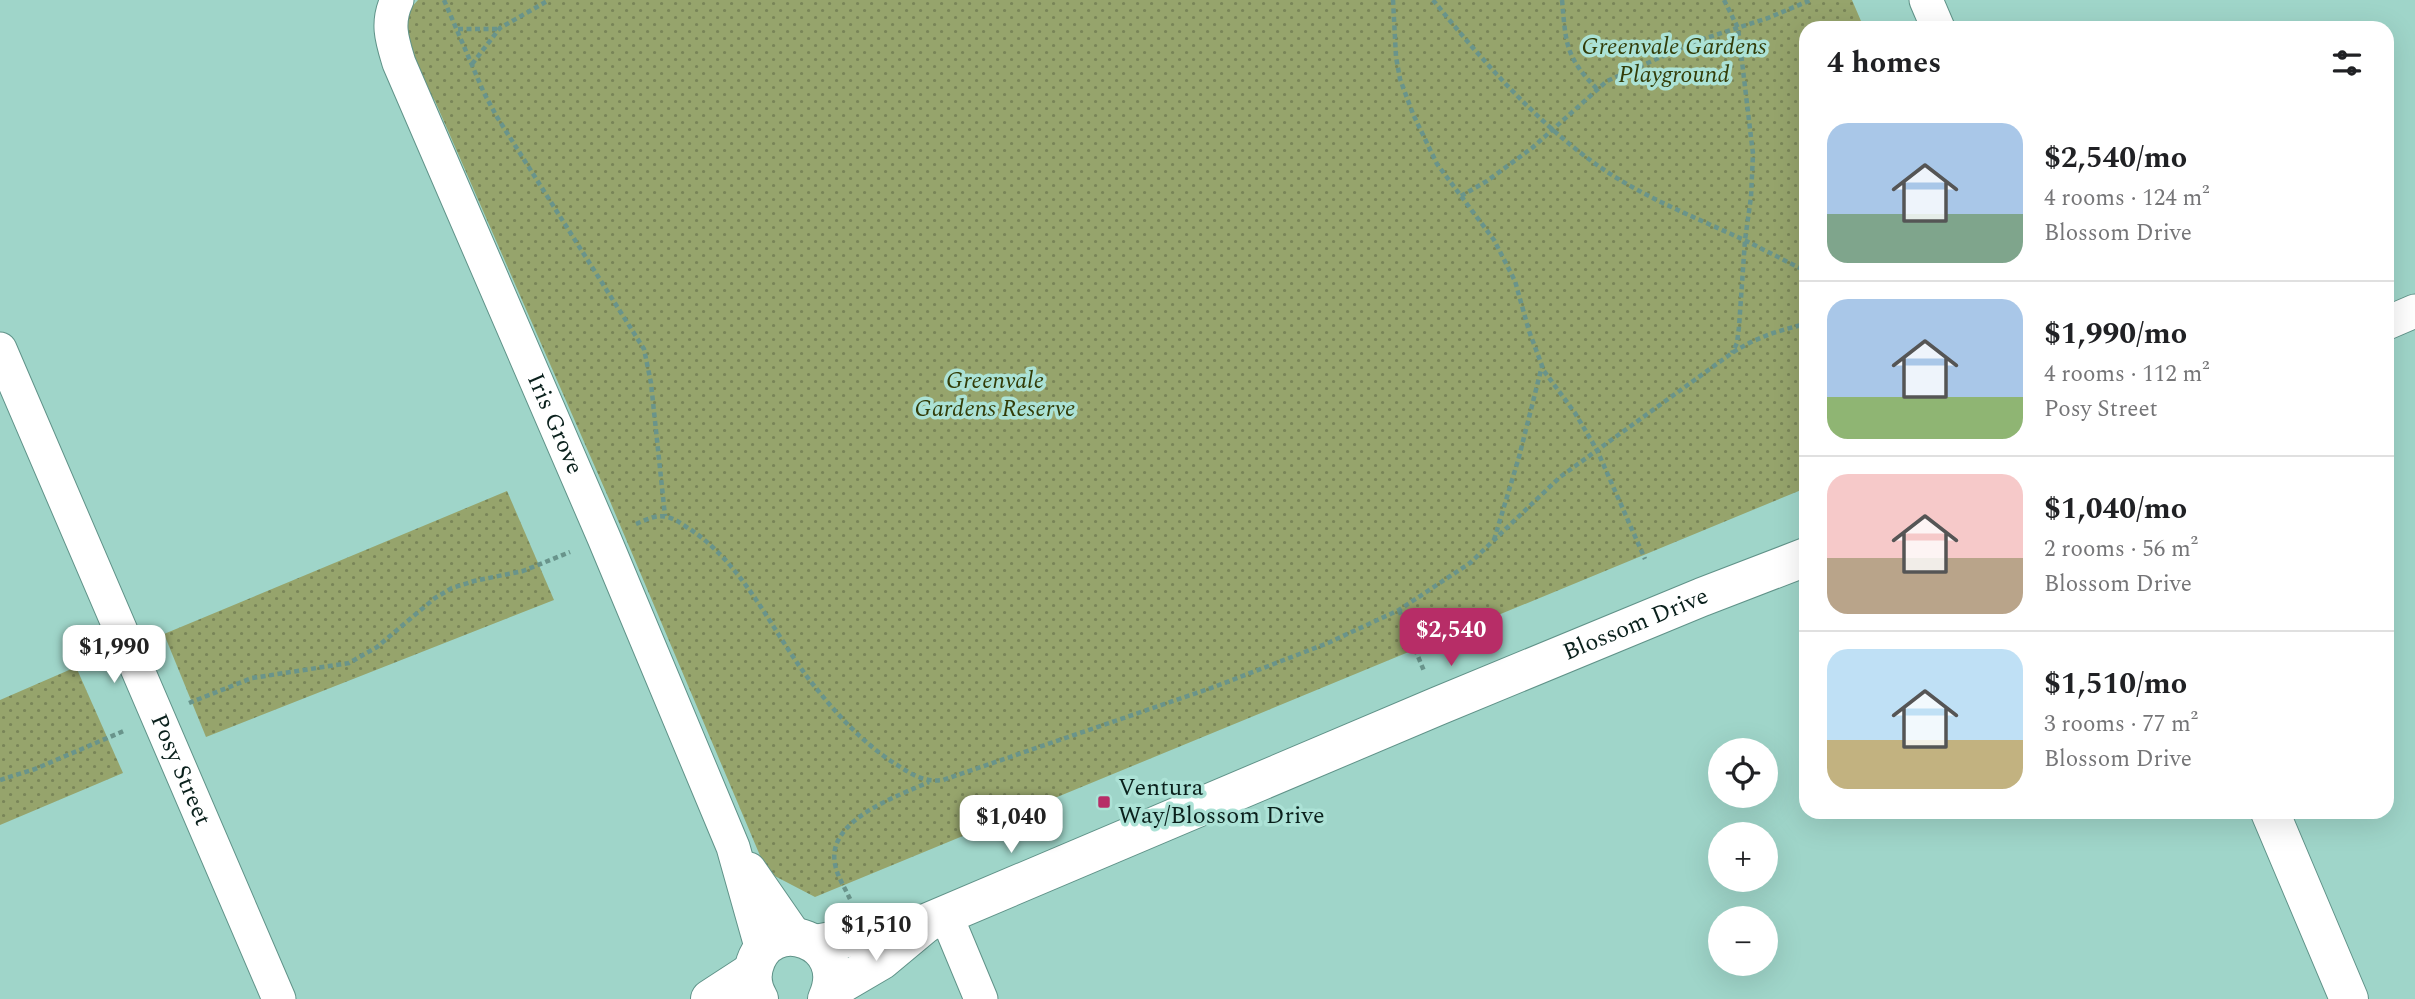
<!DOCTYPE html>
<html lang="en">
<head>
<meta charset="utf-8">
<style>
  :root { --surface:#fff; --page:#f6f6f6; --text:#202124; --muted:#757577; --line:#e0e0e0; --accent:#b72d67 }
  body { margin:0; font-family:Spectral,serif; background:var(--page); color:var(--text); height:100vh; display:flex; flex-direction:column; font-size:26px; white-space:nowrap }
  * { box-sizing:border-box; margin:0 }
  p { font-size:23px; color:var(--muted) }
  .icon { flex:none; width:38px; height:38px; fill:none; stroke:currentColor; stroke-width:2; stroke-linecap:round; stroke-linejoin:round }
  .map { position:relative; flex:1; overflow:hidden }
  .details { position:absolute; left:1799px; top:21px; width:595px; height:798px; display:flex; flex-direction:column; background:var(--surface); border-radius:21px; box-shadow:0 7px 28px #0002 }
  .details>* { flex:none }
  .tools { position:absolute; left:1708px; top:738px; display:grid; gap:14px }
  .tools a { display:grid; place-items:center; width:70px; height:70px; border-radius:50%; background:var(--surface); box-shadow:0 7px 28px #0002; font-size:35px }
  .price { position:absolute; translate:-50% -60px; padding:0 16px; border-radius:14px; background:#fff; color:#222; font-size:23px; line-height:46px; filter:drop-shadow(0 2px 4px #0008) }
  .price::after { content:''; position:absolute; left:50%; top:42px; width:21px; height:16px; margin-left:-10px; background:inherit; clip-path:polygon(0 0,100% 0,50% 100%) }
  .price.current { background:var(--accent); color:#fff }
  ul { padding:0; list-style:none }
  li { display:flex; align-items:center; gap:21px; height:175px; padding:0 28px }
  li+li { border-top:2px solid var(--line) }
  li span { display:grid; place-items:center; flex:none; width:196px; height:140px; border-radius:21px; color:#555 }
  li>.icon { margin-inline-start:auto }
  span .icon { width:84px; height:84px; fill:#fffc; stroke-width:1 }
  li b { font-size:30px }
  h2 { display:flex; justify-content:space-between; align-items:center; height:84px; padding:0 28px; font-size:30px }
  .map>svg:first-child { display:block }
  .park { fill:url(#park-dots) }
  .lines { fill:none; stroke-linecap:round; stroke-linejoin:round }
  .street-casing { stroke:#609389; stroke-width:35 }
  .secondary-casing { stroke:#609389; stroke-width:40 }
  .path { stroke:#69948b; stroke-width:4.5; stroke-dasharray:5 3.5; stroke-linecap:butt }
  .street { stroke:#fff; stroke-width:33 }
  .secondary { stroke:#fff; stroke-width:38 }
  .poi-dot { fill:#b72d67; stroke:#ace2d6; stroke-width:2.5 }
  .labels { text-anchor:middle; dominant-baseline:central; stroke-width:7; stroke-linejoin:round; paint-order:stroke }
  .park-label { font-size:24px; font-style:italic; fill:#323c08; stroke:#ace2d6 }
  .street-label { font-size:24px; fill:#0a201c; stroke:#ace2d6 }
  .poi-label { font-size:24px; fill:#0a201c; stroke:#ace2d6; text-anchor:start }
</style>
</head>
<body>
<div class="map">
<svg width="2415" height="999" viewBox="0 0 2415 999">
  <defs>
    <pattern id="park-dots" width="8" height="8" patternUnits="userSpaceOnUse" patternTransform="scale(1.75)"><rect width="8" height="8" fill="#96a46c"/><path d="M2 2h.1M6 6h.1" fill="none" stroke="#798558" stroke-width="1.8" stroke-linecap="round"/></pattern>
  </defs>
  <rect width="100%" height="100%" fill="#9fd5c9"/>
  <g class="park">
    <path d="M 418,0 L 1852,0 L 1864,28 L 1806,28 L 1806,488 L 815,897 L 767,872 L 609,499 L 435,101 L 417,75 L 405,29 L 409,10 Z"/>
    <path d="M 507,491 L 554,600 L 206,737 L 164,634 Z"/>
    <path d="M 76,667 L 123,773 L 0,825 L 0,700 Z"/>
  </g>
  <g class="lines">
    <defs>
      <g id="street">
        <path id="s1" d="M 397,0 C 386,23 392,40 399,63 L 604,538 L 733,847 L 762,950"/>
        <path d="M 1926,0 L 1938,28"/>
        <path d="M 2387,323 L 2415,311"/>
        <path id="s2" d="M 0,349 L 279,999"/>
        <path d="M 749,869 L 796,937"/>
        <path d="M 946,915 L 981,999"/>
      </g>
      <g id="secondary">
        <path d="M 2270,812 L 2349,999"/>
        <path id="s3" d="M 816,944 L 926,923 L 1438,706 L 1702,597 L 1806,557"/>
        <path d="M 831,990 L 882,960 L 924,925"/>
        <path d="M 710,999 L 753,971"/>
        <path d="M 759,999 C 753,989 751,978 754,967 C 768,911 854,940 827,999"/>
      </g>
    </defs>
    <use href="#street" class="street-casing"/>
    <use href="#secondary" class="secondary-casing"/>
    <g class="path">
      <path d="M 444,0 L 484,93 L 497,117 L 644,349 L 651,383 L 665,516"/>
      <path d="M 1393,0 L 1396,57 L 1400,79 L 1413,114 L 1437,164 L 1494,240 L 1515,281 L 1529,331 L 1544,371 L 1575,413 L 1597,450 L 1645,559"/>
      <path d="M 1433,0 C 1480,58 1536,122 1597,165 C 1642,197 1695,217 1744,240 C 1765,250 1785,261 1806,271"/>
      <path d="M 1562,0 C 1566,44 1565,57 1598,90"/>
      <path d="M 1724,0 L 1738,28 L 1753,154 L 1751,197 L 1745,240 L 1739,327 L 1737,343 L 1732,353"/>
      <path d="M 458,29 L 499,29"/>
      <path d="M 472,64 L 500,28 L 549,0"/>
      <path d="M 1461,196 L 1487,181 L 1532,148 L 1607,81 L 1697,41 L 1768,18 L 1811,0"/>
      <path d="M 636,524 C 646,520 656,514 667,517 C 673,518 679,522 685,526 C 742,561 769,626 808,678 C 833,710 860,741 894,763 C 910,773 923,783 943,780 L 1214,687 L 1328,643 L 1399,610 L 1470,563 L 1560,477 L 1732,353 C 1755,338 1779,330 1806,324"/>
      <path d="M 1494,540 L 1519,457 L 1542,366"/>
      <path d="M 1399,610 L 1424,671"/>
      <path d="M 189,703 L 252,678 L 349,663 L 377,647 L 435,598 L 452,588 L 474,581 L 523,571 L 570,552"/>
      <path d="M 0,780 L 35,769 L 126,730"/>
      <path d="M 850,899 C 845,888 837,876 835,864 C 826,820 898,796 929,782"/>
    </g>
    <use href="#street" class="street"/>
    <use href="#secondary" class="secondary"/>
  </g>
  <rect class="poi-dot" x="1097" y="795" width="14" height="14" rx="3.5"/>
  <g class="labels">
    <g class="park-label">
      <text x="1674" y="47">Greenvale Gardens<tspan x="1674" dy="28">Playground</tspan></text>
      <text x="995" y="381">Greenvale<tspan x="995" dy="28">Gardens Reserve</tspan></text>
    </g>
    <g class="street-label">
      <text stroke="none"><textPath href="#s1" startOffset="458">Iris Grove</textPath></text>
      <text stroke="none"><textPath href="#s3" startOffset="882">Blossom Drive</textPath></text>
      <text stroke="none"><textPath href="#s2" startOffset="458">Posy Street</textPath></text>
    </g>
    <g class="poi-label">
      <text x="1118" y="788">Ventura<tspan x="1118" dy="28">Way/Blossom Drive</tspan></text>
    </g>
  </g>
</svg>
<div class="tools">
<a><svg class="icon" aria-label="locate" viewBox="0 0 24 24"><circle cx="12" cy="12" r="6"/><path d="M12 2v4M12 18v4M2 12h4M18 12h4"/></svg></a>
<a>+</a>
<a>−</a>
</div>
<b class="price current" style="left:1451px;top:668px">$2,540</b>
<b class="price" style="left:114px;top:685px">$1,990</b>
<b class="price" style="left:1011px;top:855px">$1,040</b>
<b class="price" style="left:876px;top:963px">$1,510</b>
<section class="details">
<h2>4 homes<svg class="icon" aria-label="filters" viewBox="0 0 24 24"><path d="M4 7h16M4 17h16"/><circle cx="9" cy="7" r="2"/><circle cx="15" cy="17" r="2"/></svg></h2>
<ul>
<li><span style="background:linear-gradient(#a9c7e8 65%,#7fa58c 0)"><svg class="icon" aria-label="home" viewBox="0 0 24 24"><path d="M3 11l9-7 9 7M6 9v11h12V9"/></svg></span><div><b>$2,540/mo</b><p>4 rooms · 124 m²</p><p>Blossom Drive</p></div></li>
<li><span style="background:linear-gradient(#a9c7e8 70%,#8fb573 0)"><svg class="icon" aria-label="home" viewBox="0 0 24 24"><path d="M3 11l9-7 9 7M6 9v11h12V9"/></svg></span><div><b>$1,990/mo</b><p>4 rooms · 112 m²</p><p>Posy Street</p></div></li>
<li><span style="background:linear-gradient(#f6c9c9 60%,#b9a48a 0)"><svg class="icon" aria-label="home" viewBox="0 0 24 24"><path d="M3 11l9-7 9 7M6 9v11h12V9"/></svg></span><div><b>$1,040/mo</b><p>2 rooms · 56 m²</p><p>Blossom Drive</p></div></li>
<li><span style="background:linear-gradient(#bfe0f5 65%,#c2b280 0)"><svg class="icon" aria-label="home" viewBox="0 0 24 24"><path d="M3 11l9-7 9 7M6 9v11h12V9"/></svg></span><div><b>$1,510/mo</b><p>3 rooms · 77 m²</p><p>Blossom Drive</p></div></li>
</ul>
</section>
</div>
</body>
</html>
